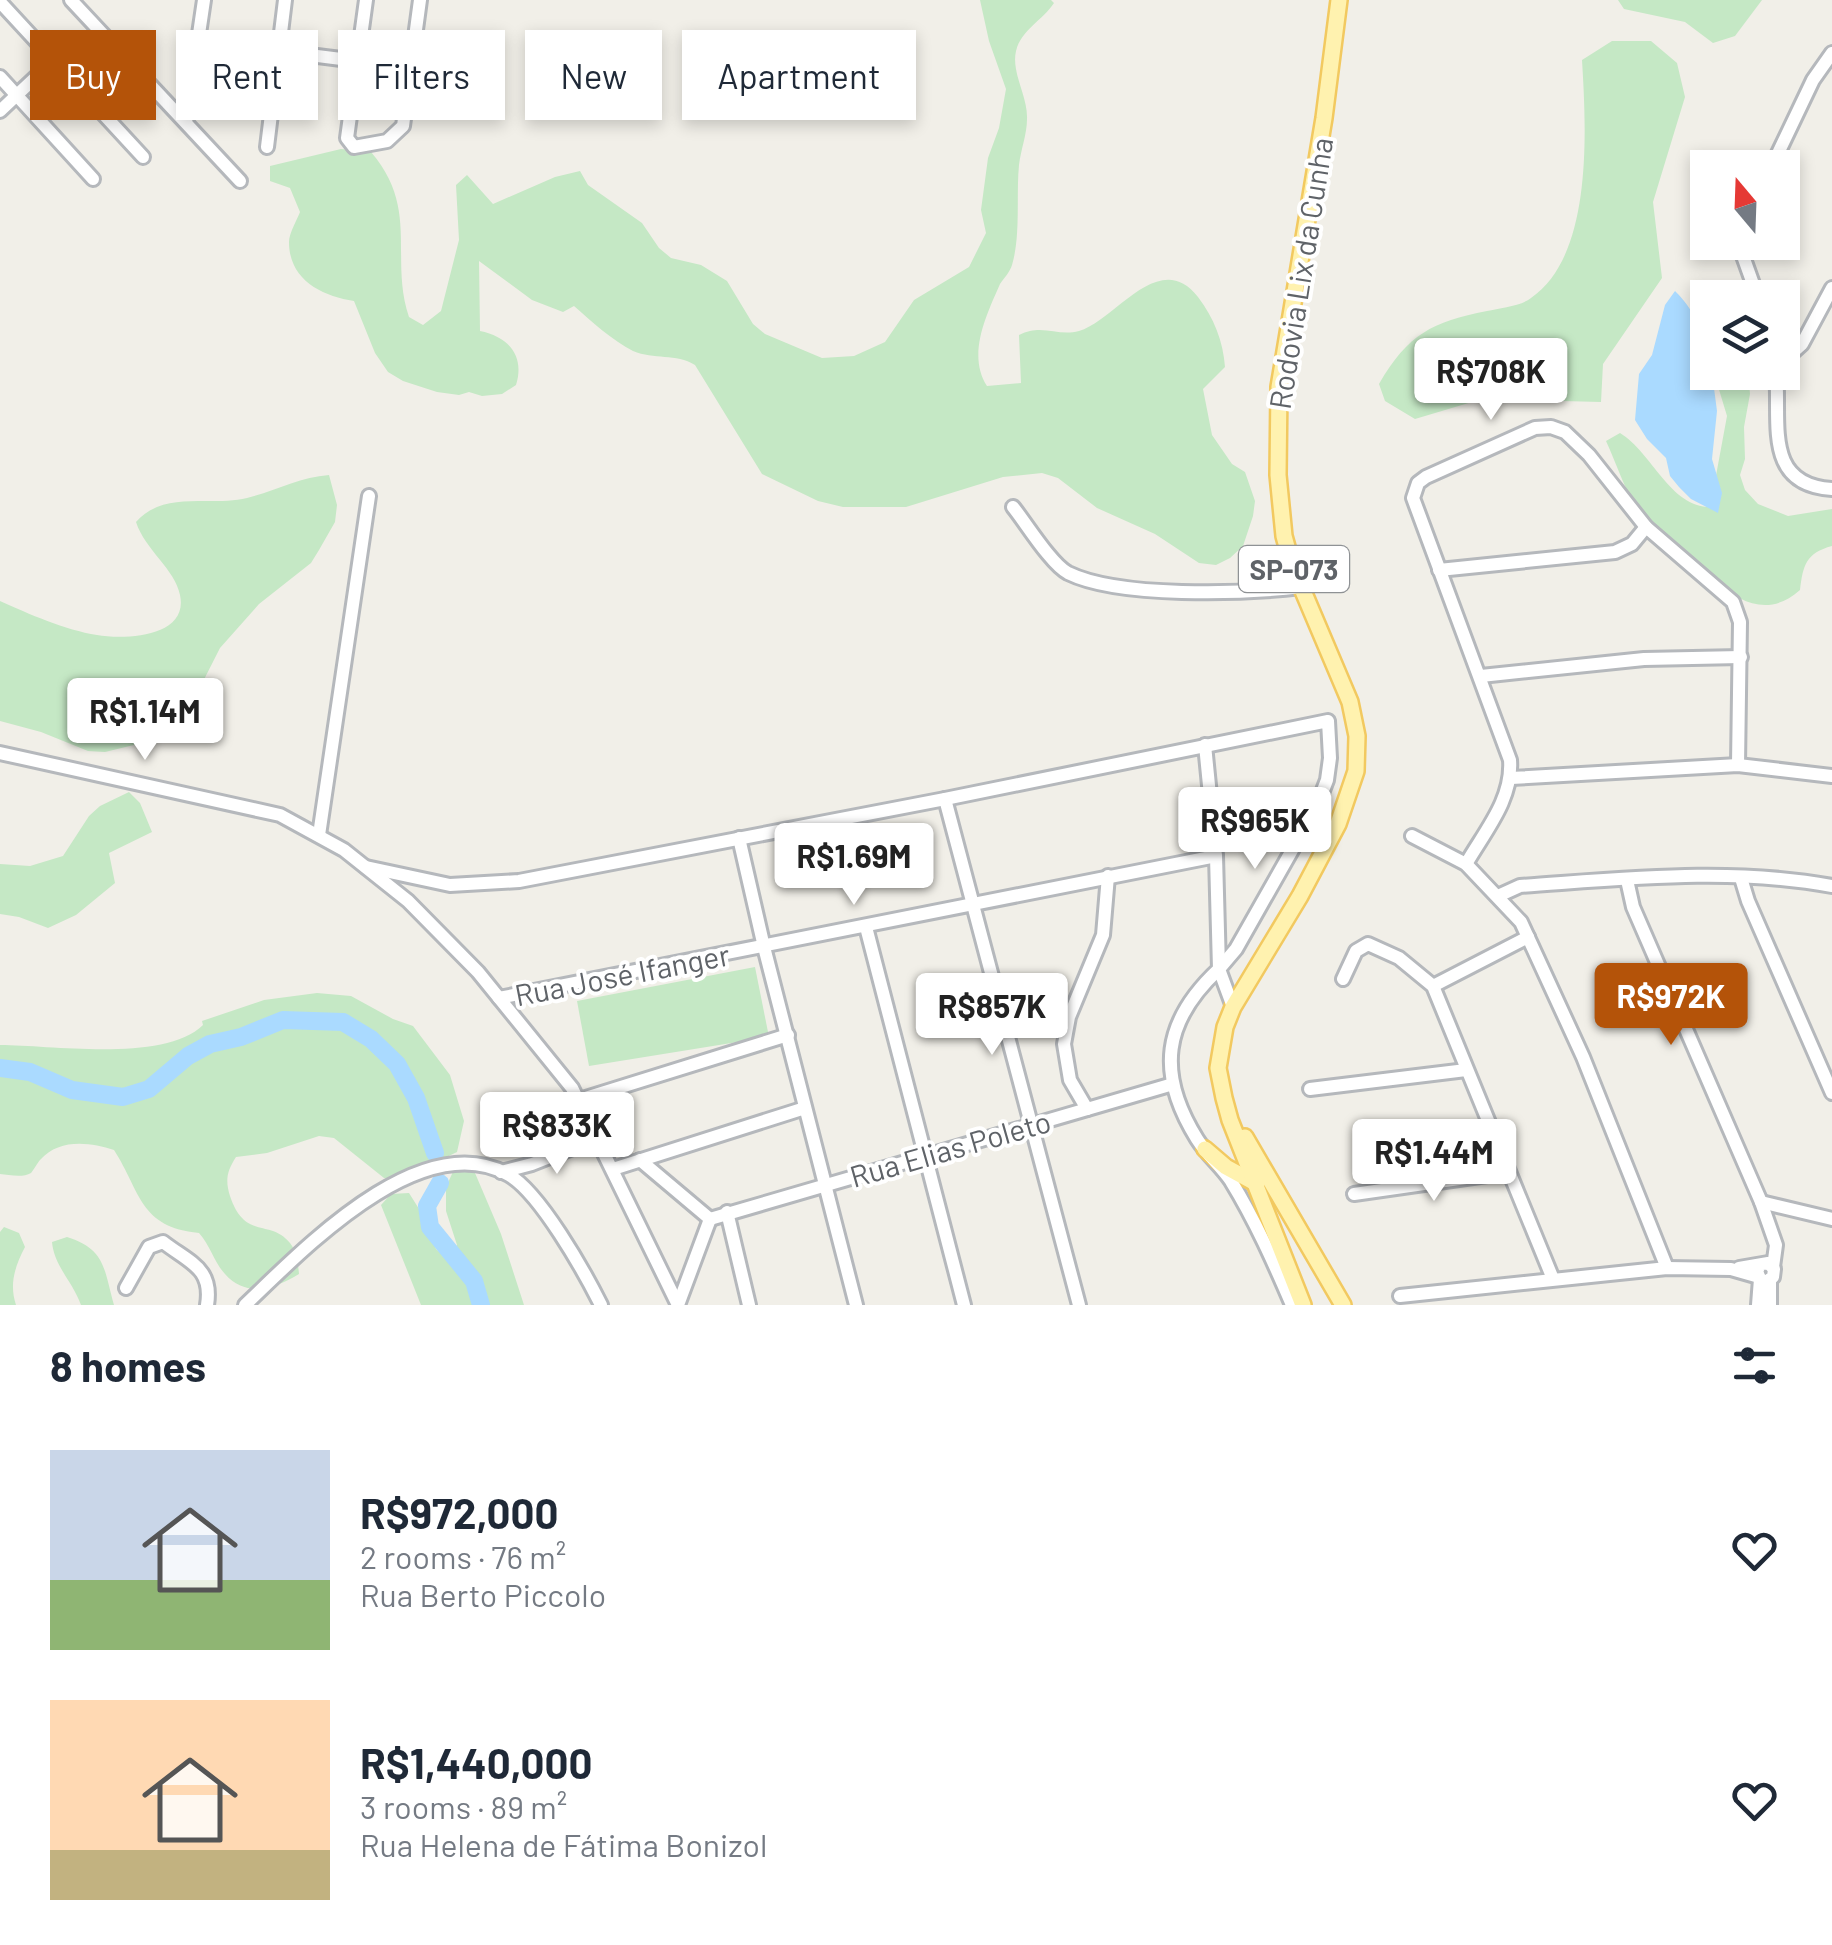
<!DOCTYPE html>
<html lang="en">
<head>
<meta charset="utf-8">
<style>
  :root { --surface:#fff; --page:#f2f2f3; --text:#1f2937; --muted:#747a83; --accent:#b45309 }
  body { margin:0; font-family:Barlow,sans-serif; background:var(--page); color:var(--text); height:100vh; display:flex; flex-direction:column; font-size:38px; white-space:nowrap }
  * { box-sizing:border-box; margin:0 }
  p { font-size:32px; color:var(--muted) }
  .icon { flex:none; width:55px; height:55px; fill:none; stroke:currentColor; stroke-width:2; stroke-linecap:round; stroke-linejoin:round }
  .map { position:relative; height:1305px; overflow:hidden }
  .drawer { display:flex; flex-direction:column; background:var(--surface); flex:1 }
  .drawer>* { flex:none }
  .top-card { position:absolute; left:30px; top:30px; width:1000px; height:90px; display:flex; gap:20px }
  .needle { width:65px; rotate:341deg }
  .fabs { position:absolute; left:1690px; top:150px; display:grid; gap:20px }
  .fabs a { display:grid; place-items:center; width:110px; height:110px; border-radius:0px; background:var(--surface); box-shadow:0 5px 15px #0003; font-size:50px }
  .price { position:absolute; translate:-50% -85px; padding:0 22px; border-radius:10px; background:#fff; color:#222; font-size:32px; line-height:65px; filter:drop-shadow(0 2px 5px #0008) }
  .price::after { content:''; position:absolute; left:50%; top:60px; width:30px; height:22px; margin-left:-15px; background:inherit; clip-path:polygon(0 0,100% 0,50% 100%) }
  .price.on { background:var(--accent); color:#fff }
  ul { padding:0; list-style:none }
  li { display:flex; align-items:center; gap:30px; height:250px; padding:0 50px }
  li span { display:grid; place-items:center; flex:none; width:280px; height:200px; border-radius:0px; color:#555 }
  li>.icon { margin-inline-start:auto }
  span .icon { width:120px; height:120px; fill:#fffc; stroke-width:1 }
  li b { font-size:42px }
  h2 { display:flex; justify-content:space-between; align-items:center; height:120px; padding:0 50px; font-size:42px }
  .pill { padding:0 35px; border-radius:0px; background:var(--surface); box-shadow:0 5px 15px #0003; font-size:35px; line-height:90px }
  .pill.on { background:var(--accent); color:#fff }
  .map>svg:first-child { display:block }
  .green { fill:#c5e8c5 }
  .water { fill:#aadaff }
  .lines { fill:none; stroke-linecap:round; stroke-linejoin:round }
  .river { stroke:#aadaff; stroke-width:18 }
  .minor-casing { stroke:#b5b8bc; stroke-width:18 }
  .major-casing { stroke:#f2c960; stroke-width:20 }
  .minor { stroke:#fff; stroke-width:12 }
  .major { stroke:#fff2af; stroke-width:15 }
  .labels { text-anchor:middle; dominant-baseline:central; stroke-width:8; stroke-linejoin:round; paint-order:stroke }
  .shield { fill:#fff; stroke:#8f9295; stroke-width:2.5 }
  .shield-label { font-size:28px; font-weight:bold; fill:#5f6368 }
  .street-label { font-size:30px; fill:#5f6368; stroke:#fff }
</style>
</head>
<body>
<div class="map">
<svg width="1832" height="1305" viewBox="0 0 1832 1305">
  <rect width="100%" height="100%" fill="#f1efe8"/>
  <g class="green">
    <path d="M 980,0 L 1051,0 L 1054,3 C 1043,20 1021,30 1016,51 C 1011,73 1028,96 1027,119 C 1027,134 1021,149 1019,165 C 1016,195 1021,235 1012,265 C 1010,272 1004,278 1000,284 C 986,316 967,355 987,386 L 1021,383 L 1019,335 C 1043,323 1057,337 1079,331 C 1115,321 1159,247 1198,297 C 1214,318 1223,341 1225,367 L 1203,389 L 1212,435 L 1232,464 L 1245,472 L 1255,501 L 1253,516 L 1243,546 L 1230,558 L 1216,565 L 1199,563 L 1155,534 L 1097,508 L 1058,478 L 1042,473 L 1003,477 L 906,507 L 843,507 L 818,501 L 762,474 L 695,365 C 676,353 654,360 633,351 C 613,341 591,321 574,306 L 563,312 L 532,300 L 479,261 L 480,331 C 509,337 525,356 516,385 L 502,394 L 482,396 L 469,392 L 459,395 L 437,392 L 403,381 L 388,372 L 375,353 L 354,301 C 322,296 289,280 289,242 C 289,233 297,220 300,212 L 290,188 L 270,181 L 270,166 L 341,149 L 371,152 C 420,209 389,258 409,317 L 423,325 L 441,311 L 459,240 L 456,185 L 467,175 L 493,204 L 555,177 L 580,171 L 588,185 L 642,223 L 659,248 L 671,258 L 701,265 L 727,281 L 753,324 L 765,334 L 822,358 L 854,356 L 885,342 L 914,300 L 969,267 L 986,233 L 981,210 L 988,158 L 999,128 L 1006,89 L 989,41 Z"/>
    <path d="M 1618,0 L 1762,0 L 1735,36 L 1713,43 L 1685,22 L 1624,9 Z"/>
    <path d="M 1612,41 L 1651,41 L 1677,63 L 1685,97 L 1653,202 L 1662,278 L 1603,364 L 1601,402 L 1482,399 L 1415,419 L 1385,401 L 1379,384 C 1408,334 1432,322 1487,311 C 1500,308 1521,306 1531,298 C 1594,255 1586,127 1582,60 Z"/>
    <path d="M 1714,373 L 1748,373 L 1750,394 L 1744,427 L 1745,459 L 1740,475 L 1745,490 L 1758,504 L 1788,516 L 1832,509 L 1832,546 C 1806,553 1803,565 1800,590 C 1752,633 1708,573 1673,541 C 1664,533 1652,528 1643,517 C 1626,495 1618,467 1606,441 L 1620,433 C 1653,453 1671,511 1715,507 L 1715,481 L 1727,416 Z"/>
    <path d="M 329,475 L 337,505 L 335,522 L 319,550 L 311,563 L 259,604 L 220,648 L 185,717 L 171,736 L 105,752 L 88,751 L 41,732 L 0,721 L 0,601 C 29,614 65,630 97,635 C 125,640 189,637 180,595 C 175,569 145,550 136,522 C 164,490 210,507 247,498 C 275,491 300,477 329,475 Z"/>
    <path d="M 129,792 L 140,803 L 152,832 L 109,853 L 115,883 L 76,915 L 48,928 L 19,917 L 0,914 L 0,864 L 30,866 L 63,856 L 89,816 L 100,806 Z"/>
    <path d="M 755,967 L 769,1037 L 589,1066 L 577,1001 Z"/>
    <path d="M 317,993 L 351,996 L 393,1019 L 413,1026 L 450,1075 L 464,1121 L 457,1152 L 401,1179 L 384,1178 L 334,1138 L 319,1136 L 267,1153 L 236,1157 C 227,1171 225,1180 230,1196 C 245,1241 270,1218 290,1243 C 297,1252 298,1263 299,1274 C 275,1289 246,1298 225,1274 C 214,1262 210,1245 199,1233 C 139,1227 141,1192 114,1150 C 90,1142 59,1138 40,1160 C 39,1161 32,1172 31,1173 C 23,1178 9,1175 0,1174 L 0,1045 C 52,1045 164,1063 203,1025 L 202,1021 L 264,1000 Z"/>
    <path d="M 457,1163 L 475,1173 L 501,1234 L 524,1305 L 421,1305 L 381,1205 L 391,1194 L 409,1193 L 426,1220 L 436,1249 L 451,1262 L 457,1245 L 446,1211 L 446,1187 Z"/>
    <path d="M 4,1227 L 19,1233 L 25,1247 C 15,1266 9,1284 16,1305 L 0,1305 L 0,1232 Z"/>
    <path d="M 67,1237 C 106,1249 104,1270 114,1305 L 81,1305 C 73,1282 54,1266 52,1242 Z"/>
  </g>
  <path class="water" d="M 1675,291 C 1698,314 1708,341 1708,372 L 1712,373 L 1717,411 L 1712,459 L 1722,493 L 1718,513 L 1691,499 L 1679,487 L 1670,476 L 1666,458 L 1647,439 L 1635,420 L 1639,374 L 1652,355 L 1665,305 Z"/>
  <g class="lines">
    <g class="river">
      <path d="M 0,1068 L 30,1072 L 72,1090 L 123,1097 L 149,1089 L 188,1056 L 210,1044 L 241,1037 L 283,1020 L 343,1022 L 371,1039 L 397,1064 L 416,1098 L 435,1153"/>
      <path d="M 440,1183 L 427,1206 L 430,1227 L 474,1281 L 481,1305"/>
    </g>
    <defs>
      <g id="minor">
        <path d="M 71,0 L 240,181"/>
        <path d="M 366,0 L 347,138 L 354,147 L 387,141 L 403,126 L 420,0"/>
        <path d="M 0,2 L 143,157"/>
        <path d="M 198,41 L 357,61"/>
        <path d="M 0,77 L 93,179"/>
        <path d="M 0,111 L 54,60"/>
        <path d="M 186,122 L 204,0"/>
        <path d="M 267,147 L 285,0"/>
        <path d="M 1771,168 L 1813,80 L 1832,53"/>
        <path d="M 1738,242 L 1758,298"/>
        <path d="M 1782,362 L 1802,344 L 1832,288"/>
        <path d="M 1776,372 C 1781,420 1762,485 1832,489"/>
        <path d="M 1013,507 C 1026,523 1051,564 1068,573 C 1119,598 1243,594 1301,587"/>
        <path d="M 1439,570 L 1615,552 L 1632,544 L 1646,527"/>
        <path d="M 1481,676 L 1644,659 L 1741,657"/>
        <path d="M 1205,745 L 1216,856 L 1219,969 C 1163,1021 1156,1073 1197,1139 C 1207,1155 1221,1166 1231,1181 C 1255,1220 1274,1263 1292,1305"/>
        <path d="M 0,753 L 280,815 L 344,850 L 408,901 L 478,972 L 572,1088 L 678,1305"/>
        <path d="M 1511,778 L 1738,765 L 1832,776"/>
        <path d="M 945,799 L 1079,1305"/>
        <path d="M 319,835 L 369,496"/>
        <path d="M 1412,836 L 1466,864 L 1521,922 L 1583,1057 L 1667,1268"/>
        <path d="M 739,838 L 764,947 L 856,1305"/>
        <path d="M 1466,864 C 1485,831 1513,799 1510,760 L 1413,498 L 1418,483 L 1426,477 L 1535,428 L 1551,427 L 1565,432 L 1589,455 L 1646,527 L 1733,602 L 1740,622 L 1738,765"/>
        <path d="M 366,867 L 450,885 L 519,881 L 945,799 L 1328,721 L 1330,758 L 1327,780 L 1317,806 L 1236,949 L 1219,969 L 1233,1007"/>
        <path d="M 1741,878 L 1748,901 L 1832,1093"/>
        <path d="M 1627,880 L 1633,907 L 1761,1202 L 1776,1245 L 1773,1267"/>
        <path d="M 1498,896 L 1520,886 C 1623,879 1730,867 1832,886"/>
        <path d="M 866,927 L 964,1305"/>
        <path d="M 1343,979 L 1356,951 L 1368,944 L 1399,958 L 1433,986 L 1553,1279"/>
        <path d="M 1433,986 L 1528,937"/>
        <path d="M 499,998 L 1216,856"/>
        <path d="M 1310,1089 L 1466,1070"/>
        <path d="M 579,1100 L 788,1035"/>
        <path d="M 1087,1109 L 1070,1080 L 1064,1044 L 1069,1017 L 1103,935 L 1108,876"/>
        <path d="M 640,1160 L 710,1219"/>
        <path d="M 613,1169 L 805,1108"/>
        <path d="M 501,1172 L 532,1164 L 598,1138"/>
        <path d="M 1354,1194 L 1508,1172"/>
        <path d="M 1761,1202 L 1832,1219"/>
        <path d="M 727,1212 L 749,1305"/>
        <path d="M 710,1219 L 1173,1084"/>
        <path d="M 1739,1268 L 1768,1263 L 1774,1269 L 1773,1277 L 1767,1281 L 1760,1279 L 1757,1271 L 1760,1265"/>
        <path d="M 1770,1280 L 1770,1305"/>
        <path d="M 126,1288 L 149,1247 L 163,1242 C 190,1263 213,1268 207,1305"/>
        <path d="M 1400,1296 L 1667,1268 L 1731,1269 L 1759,1277"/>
        <path d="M 245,1305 C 303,1250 421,1125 509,1175 C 540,1193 584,1271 601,1305"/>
        <path d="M 678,1305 L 710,1219"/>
        <path d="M 1758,1305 L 1760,1279"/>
      </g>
      <g id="major">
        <path d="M 1245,1137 L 1343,1305"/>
        <path d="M 1205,1149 L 1226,1167 L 1257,1184"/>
        <path d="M 1303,1305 L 1230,1120 L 1224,1098 L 1218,1068 L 1225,1027 L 1233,1007 L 1300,896 L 1338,824 L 1356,771 L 1357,736 L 1350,702 L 1292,565 L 1284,536 L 1278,475 L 1279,387 L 1324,118 L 1339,0"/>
      </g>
    </defs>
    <use href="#minor" class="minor-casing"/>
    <use href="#major" class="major-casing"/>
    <use href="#minor" class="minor"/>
    <use href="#major" class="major"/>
  </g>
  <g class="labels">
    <rect class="shield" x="1239" y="546" width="110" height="46" rx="8"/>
    <g class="shield-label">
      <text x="1294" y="569">SP-073</text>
    </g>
    <g class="street-label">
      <text transform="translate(1300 273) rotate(-81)">Rodovia Lix da Cunha</text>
      <text transform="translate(622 974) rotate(-11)">Rua José Ifanger</text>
      <text transform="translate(950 1148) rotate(-16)">Rua Elias Poleto</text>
    </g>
  </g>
</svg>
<div class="fabs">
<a><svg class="needle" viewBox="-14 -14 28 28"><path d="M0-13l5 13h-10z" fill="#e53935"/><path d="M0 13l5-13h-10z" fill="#747a83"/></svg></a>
<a><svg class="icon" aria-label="layers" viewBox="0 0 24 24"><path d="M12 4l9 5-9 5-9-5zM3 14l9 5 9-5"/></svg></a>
</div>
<b class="price" style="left:1491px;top:423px">R$708K</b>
<b class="price" style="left:145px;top:763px">R$1.14M</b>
<b class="price" style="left:1255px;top:872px">R$965K</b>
<b class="price" style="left:854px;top:908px">R$1.69M</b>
<b class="price on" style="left:1671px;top:1048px">R$972K</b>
<b class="price" style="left:992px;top:1058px">R$857K</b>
<b class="price" style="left:557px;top:1177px">R$833K</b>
<b class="price" style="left:1434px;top:1204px">R$1.44M</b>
<div class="top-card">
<a class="pill on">Buy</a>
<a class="pill">Rent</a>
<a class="pill">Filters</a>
<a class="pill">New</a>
<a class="pill">Apartment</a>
</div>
</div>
<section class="drawer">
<h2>8 homes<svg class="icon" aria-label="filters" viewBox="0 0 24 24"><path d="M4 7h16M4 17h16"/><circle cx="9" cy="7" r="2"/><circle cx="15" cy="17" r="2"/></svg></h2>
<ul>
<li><span style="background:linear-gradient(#c9d6e8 65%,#8fb573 0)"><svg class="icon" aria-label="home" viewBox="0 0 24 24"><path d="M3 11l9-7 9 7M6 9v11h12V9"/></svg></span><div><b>R$972,000</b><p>2 rooms · 76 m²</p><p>Rua Berto Piccolo</p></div><svg class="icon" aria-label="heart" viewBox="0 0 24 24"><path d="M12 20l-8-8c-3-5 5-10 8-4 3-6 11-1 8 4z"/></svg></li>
<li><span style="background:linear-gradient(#ffd9b3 75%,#c2b280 0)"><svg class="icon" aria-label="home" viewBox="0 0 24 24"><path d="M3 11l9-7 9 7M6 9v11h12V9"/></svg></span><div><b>R$1,440,000</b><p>3 rooms · 89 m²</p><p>Rua Helena de Fátima Bonizol</p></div><svg class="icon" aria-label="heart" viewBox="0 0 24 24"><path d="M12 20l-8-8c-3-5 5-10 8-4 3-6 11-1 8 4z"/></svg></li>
</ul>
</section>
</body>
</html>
